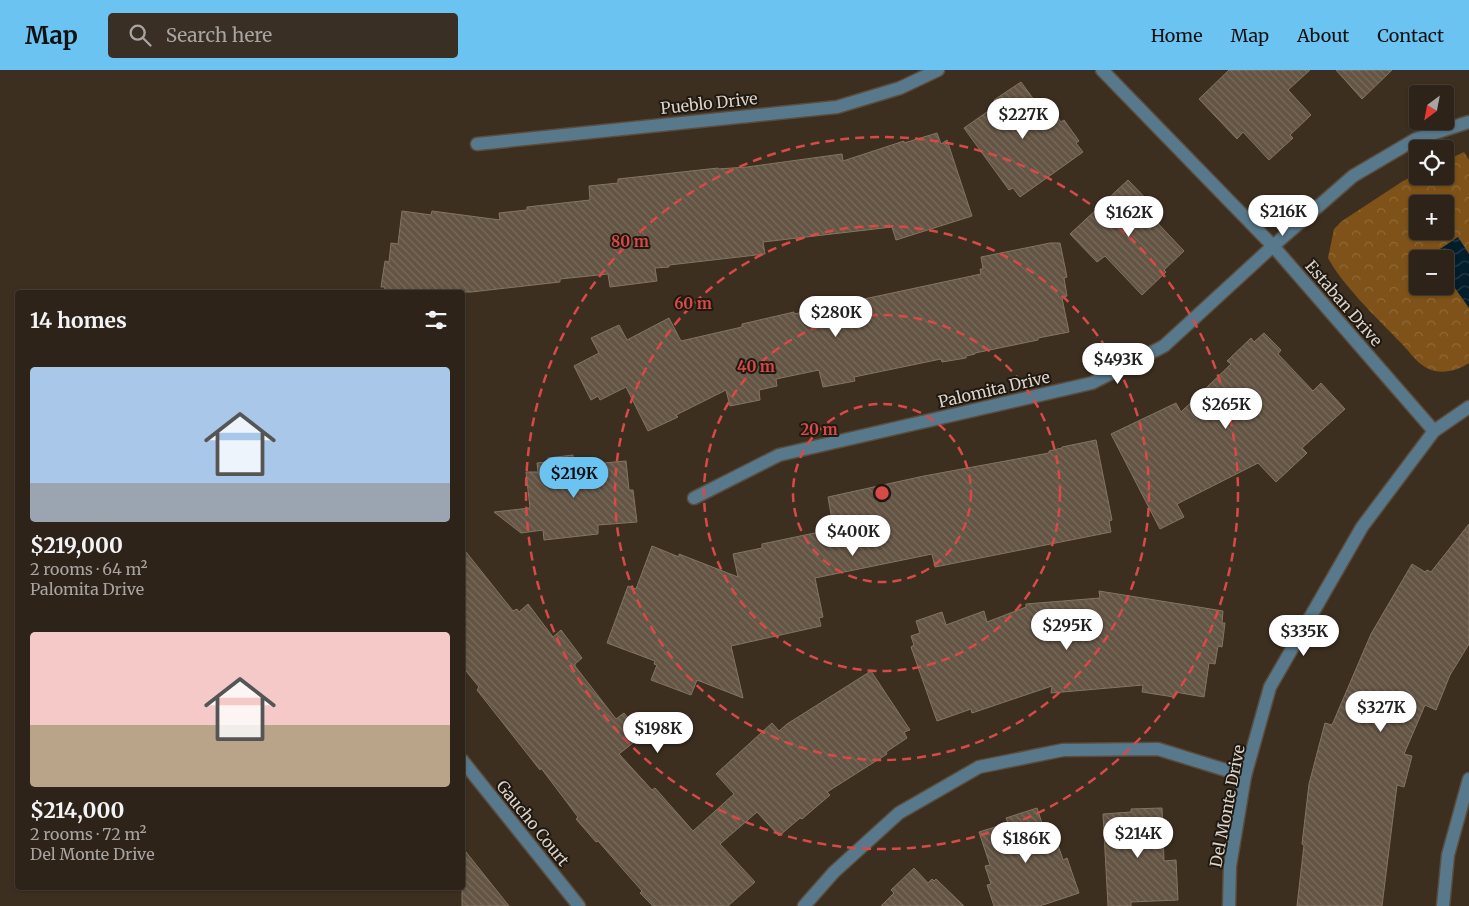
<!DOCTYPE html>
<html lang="en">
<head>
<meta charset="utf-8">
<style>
  :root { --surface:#2e2318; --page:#3a2f25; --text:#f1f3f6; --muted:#a7a4a2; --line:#494037; --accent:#6bc3f2 }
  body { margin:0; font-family:Merriweather,serif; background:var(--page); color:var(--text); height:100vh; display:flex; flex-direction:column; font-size:19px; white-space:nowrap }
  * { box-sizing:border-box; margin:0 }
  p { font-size:16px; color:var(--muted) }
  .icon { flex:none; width:28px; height:28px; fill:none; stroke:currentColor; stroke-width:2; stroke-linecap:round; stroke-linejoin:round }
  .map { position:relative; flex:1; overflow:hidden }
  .details { position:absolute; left:15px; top:220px; width:450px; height:600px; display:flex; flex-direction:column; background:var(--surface); border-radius:5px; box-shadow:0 1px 4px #0004,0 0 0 1px var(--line) }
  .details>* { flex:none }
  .needle { width:32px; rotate:212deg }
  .buttons { position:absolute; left:1409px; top:15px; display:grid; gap:10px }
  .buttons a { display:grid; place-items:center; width:45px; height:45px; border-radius:5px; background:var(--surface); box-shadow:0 1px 4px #0004,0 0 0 1px var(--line); font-size:25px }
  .price { position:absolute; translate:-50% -42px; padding:0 11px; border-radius:18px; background:#fff; color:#222; font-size:16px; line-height:32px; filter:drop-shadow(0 1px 2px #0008) }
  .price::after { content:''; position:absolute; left:50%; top:30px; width:15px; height:11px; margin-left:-8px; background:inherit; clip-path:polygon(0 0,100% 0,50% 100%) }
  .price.selected { background:var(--accent); color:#111 }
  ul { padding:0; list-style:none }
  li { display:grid; align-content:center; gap:10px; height:265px; padding:0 15px }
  li span { display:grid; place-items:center; height:155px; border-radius:5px; color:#555 }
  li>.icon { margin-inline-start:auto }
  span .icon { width:90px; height:90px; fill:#fffc; stroke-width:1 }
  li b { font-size:21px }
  h2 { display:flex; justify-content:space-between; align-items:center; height:60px; padding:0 15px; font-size:21px }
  header { display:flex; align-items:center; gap:30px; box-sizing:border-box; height:70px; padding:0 25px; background:var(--accent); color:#111 }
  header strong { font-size:24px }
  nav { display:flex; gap:28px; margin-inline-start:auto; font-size:18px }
  .search { width:350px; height:45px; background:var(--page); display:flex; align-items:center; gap:12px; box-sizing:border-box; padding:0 18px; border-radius:5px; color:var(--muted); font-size:19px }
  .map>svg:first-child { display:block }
  .park { fill:url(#park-crowns); fill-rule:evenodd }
  .water { fill:url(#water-waves) }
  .building { fill:url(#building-back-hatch); stroke:#847462 }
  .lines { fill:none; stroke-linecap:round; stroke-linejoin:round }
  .minor-casing { stroke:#5a4d3e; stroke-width:15 }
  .minor { stroke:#58798c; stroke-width:12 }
  .ring { fill:none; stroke:#d74a48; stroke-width:2.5; stroke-dasharray:9 6 }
  .labels { text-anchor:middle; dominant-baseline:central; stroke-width:4; stroke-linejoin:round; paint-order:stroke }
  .street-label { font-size:16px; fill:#dcd3c9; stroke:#1f1912 }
  .centre { fill:#d74a48; stroke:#1f1912; stroke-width:2.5 }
  .ring-label { font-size:15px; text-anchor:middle; font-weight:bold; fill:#d74a48; stroke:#1f1912; stroke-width:4; stroke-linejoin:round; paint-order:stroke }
</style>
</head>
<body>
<header>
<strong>Map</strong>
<div class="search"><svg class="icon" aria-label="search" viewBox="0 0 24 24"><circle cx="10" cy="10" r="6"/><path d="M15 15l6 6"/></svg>Search here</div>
<nav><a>Home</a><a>Map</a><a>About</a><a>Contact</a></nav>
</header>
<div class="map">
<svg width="1469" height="836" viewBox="0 0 1469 836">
  <defs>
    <pattern id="park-crowns" width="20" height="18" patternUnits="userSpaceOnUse" patternTransform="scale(1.25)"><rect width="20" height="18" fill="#7e5218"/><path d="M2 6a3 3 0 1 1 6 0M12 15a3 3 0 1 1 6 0" fill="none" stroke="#906a38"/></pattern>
    <pattern id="water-waves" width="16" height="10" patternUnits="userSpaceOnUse" patternTransform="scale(1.25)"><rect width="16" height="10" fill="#021d2b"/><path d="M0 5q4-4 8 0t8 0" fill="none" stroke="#263d48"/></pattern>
    <pattern id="building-back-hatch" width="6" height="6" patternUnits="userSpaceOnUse" patternTransform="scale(1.25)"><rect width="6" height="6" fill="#635443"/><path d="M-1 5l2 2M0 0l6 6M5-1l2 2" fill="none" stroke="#796c5d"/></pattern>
  </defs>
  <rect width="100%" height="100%" fill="#3d2f20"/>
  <path class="park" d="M 1464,82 L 1469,90 L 1469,293 C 1457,301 1440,306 1425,297 C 1416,292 1408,280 1401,273 C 1378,249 1343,216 1328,188 L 1334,159 L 1342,151 L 1403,111 L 1417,104 L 1418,106 L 1445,106 L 1445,91 ZM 1418,134 L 1445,134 L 1445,161 L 1418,161 ZM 1418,189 L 1445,189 L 1445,216 L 1418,216 Z"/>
  <path class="water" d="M 1458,167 L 1469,184 L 1469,238 L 1445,204 L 1445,189 L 1434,189 L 1431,185 Z"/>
  <g class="building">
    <path d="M 1229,0 L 1310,0 L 1288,20 L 1311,45 L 1290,65 L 1293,68 L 1269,90 L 1243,62 L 1237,69 L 1199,29 Z"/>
    <path d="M 1336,0 L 1392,0 L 1362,29 Z"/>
    <path d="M 1021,12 L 1043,42 L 1050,37 L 1061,52 L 1064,50 L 1079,71 L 1076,73 L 1083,82 L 1020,127 L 1013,118 L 1009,120 L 964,58 L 997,35 L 994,30 Z"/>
    <path d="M 937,63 L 941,74 L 947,70 L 972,146 L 896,170 L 892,157 L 763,172 L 765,184 L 669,195 L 669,197 L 655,198 L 657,211 L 610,217 L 608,204 L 560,209 L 560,212 L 471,222 L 384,222 L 385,217 L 381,217 L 385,191 L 389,192 L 391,173 L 398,174 L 402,141 L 431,145 L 432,141 L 500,150 L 499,143 L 527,140 L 527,137 L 590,130 L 589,116 L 618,113 L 618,109 L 718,98 L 718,99 L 747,97 L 842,84 L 843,91 L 904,71 L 904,73 Z"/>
    <path d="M 1128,110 L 1155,138 L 1149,144 L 1184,181 L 1164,200 L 1166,202 L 1142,225 L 1105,186 L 1097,192 L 1070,164 Z"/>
    <path d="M 1050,173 L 1060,173 L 1067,207 L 1064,208 L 1067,226 L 1062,228 L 1069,262 L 1038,268 L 1038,270 L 975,283 L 975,284 L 966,286 L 966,288 L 942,292 L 941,289 L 854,307 L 855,311 L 823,317 L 819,300 L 776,309 L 777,316 L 759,320 L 760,330 L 730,336 L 726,320 L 676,345 L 678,347 L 648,361 L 626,317 L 600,330 L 598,326 L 591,330 L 574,296 L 599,283 L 591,268 L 619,255 L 627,270 L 669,248 L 681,271 L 742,257 L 742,254 L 794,242 L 794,244 L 981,204 L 980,199 L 983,199 L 981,187 Z"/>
    <path d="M 1264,263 L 1281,280 L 1278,284 L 1313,321 L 1321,313 L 1345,339 L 1302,378 L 1307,383 L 1276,412 L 1258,393 L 1177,434 L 1184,447 L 1160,459 L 1111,364 L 1176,333 L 1181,342 L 1231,294 L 1227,291 L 1251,268 L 1254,272 Z"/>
    <path d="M 1096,370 L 1112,450 L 1109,451 L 1111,462 L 935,497 L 932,484 L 815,508 L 823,547 L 819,548 L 821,556 L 731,576 L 743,628 L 697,610 L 691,625 L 651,610 L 657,595 L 654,594 L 655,591 L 607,573 L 628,516 L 636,519 L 652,476 L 679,487 L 679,484 L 738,507 L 733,484 L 762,478 L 762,474 L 824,461 L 823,452 L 832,450 L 828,427 L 924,406 L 1049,383 L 1049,381 L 1062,378 L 1062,377 Z"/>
    <path d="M 573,385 L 573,390 L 592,388 L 593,394 L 626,391 L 629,420 L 633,420 L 637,452 L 598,455 L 598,464 L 544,470 L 543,460 L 521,463 L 494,442 L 530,438 L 526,402 L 538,402 L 537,393 L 548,392 L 548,388 Z"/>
    <path d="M 1469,454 L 1469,574 L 1450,605 L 1436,640 L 1425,635 L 1404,684 L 1412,686 L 1404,717 L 1397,715 L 1382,836 L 1297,836 L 1304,775 L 1302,774 L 1309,714 L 1325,653 L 1332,655 L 1371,564 L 1412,494 L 1425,502 L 1427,500 L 1431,502 Z"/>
    <path d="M 462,477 L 513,541 L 517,539 L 519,542 L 528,534 L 553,567 L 561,560 L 582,588 L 575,594 L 575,596 L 616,649 L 624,643 L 640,664 L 633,670 L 634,672 L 619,684 L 652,720 L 655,718 L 693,761 L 734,724 L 716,704 L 772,653 L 779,661 L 787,654 L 871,601 L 910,660 L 904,662 L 907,668 L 886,682 L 887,684 L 827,722 L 830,725 L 802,749 L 800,748 L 779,766 L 757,742 L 720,774 L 755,812 L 728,836 L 653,836 L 640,823 L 642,821 L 598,771 L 596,772 L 576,749 L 578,747 L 541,698 L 540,700 L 477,620 L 479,617 L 462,596 Z"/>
    <path d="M 1099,521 L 1223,541 L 1222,553 L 1225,553 L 1222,577 L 1218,576 L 1215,594 L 1209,593 L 1204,627 L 1175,622 L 1174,627 L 1142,622 L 1143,615 L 1051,623 L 1052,616 L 972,643 L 971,639 L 937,651 L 911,577 L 914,575 L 911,566 L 920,563 L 916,551 L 942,542 L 946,555 L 984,541 L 987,552 L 1026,537 L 1026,534 L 1100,528 Z"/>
    <path d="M 1037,738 L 1049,774 L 1057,772 L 1063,790 L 1067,788 L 1079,823 L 1040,836 L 994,836 L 987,815 L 991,814 L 985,796 L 990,795 L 979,762 L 1008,753 L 1006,748 Z"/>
    <path d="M 1162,738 L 1164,791 L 1176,790 L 1178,830 L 1131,832 L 1131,836 L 1108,836 L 1103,744 L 1131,742 L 1131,739 Z"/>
    <path d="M 462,777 L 509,836 L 462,836 Z"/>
    <path d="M 914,798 L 928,813 L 932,809 L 934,811 L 936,809 L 964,836 L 881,836 L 894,823 L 891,820 Z"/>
  </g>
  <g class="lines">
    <defs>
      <g id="minor">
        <path d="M 1102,0 L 1273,176 L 1434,361"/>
        <path d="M 477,74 L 837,37 L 900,18 L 938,0"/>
        <path d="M 694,428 L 779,385 L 1092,313 L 1164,276 L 1273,176 L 1353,106 L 1416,69 L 1469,52"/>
        <path d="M 462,690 L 579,836"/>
        <path d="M 804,836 L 834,802 L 899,743 L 979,697 L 1063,680 L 1158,679 L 1245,706"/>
        <path d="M 1229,836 L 1230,796 L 1245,706 L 1270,617 L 1362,457 L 1434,361 L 1469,337"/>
        <path d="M 1443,836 L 1448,785 L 1469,709"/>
      </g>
    </defs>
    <use href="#minor" class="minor-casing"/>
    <use href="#minor" class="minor"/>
  </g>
  <g class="ring">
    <circle cx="882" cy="423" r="89"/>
    <circle cx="882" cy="423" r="178"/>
    <circle cx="882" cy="423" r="267"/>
    <circle cx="882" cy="423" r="356"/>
  </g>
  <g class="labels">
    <g class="street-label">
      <text transform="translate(709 33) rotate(-6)">Pueblo Drive</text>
      <text transform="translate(1344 233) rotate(49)">Estaban Drive</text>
      <text transform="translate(994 319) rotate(-13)">Palomita Drive</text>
      <text transform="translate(1227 736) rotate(-79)">Del Monte Drive</text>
      <text transform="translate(533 753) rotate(51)">Gaucho Court</text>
    </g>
  </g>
  <circle cx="882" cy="423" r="8" class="centre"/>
  <g class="ring-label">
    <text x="630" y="177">80 m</text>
    <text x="693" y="239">60 m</text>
    <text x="756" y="302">40 m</text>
    <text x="819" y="365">20 m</text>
  </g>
</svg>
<div class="buttons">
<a><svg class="needle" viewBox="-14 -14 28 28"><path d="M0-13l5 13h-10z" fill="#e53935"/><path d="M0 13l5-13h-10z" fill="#a7a4a2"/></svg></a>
<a><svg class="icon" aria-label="locate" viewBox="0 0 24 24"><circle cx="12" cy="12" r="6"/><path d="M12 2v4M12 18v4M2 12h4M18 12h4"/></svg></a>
<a>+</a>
<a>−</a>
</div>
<b class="price" style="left:1023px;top:70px">$227K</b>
<b class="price" style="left:1283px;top:167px">$216K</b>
<b class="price" style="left:1129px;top:168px">$162K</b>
<b class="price" style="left:836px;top:268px">$280K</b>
<b class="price" style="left:1118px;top:315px">$493K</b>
<b class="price" style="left:1226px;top:360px">$265K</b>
<b class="price selected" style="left:574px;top:429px">$219K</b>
<b class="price" style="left:853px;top:487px">$400K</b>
<b class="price" style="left:1067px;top:581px">$295K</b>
<b class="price" style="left:1304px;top:587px">$335K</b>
<b class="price" style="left:1381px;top:663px">$327K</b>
<b class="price" style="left:658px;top:684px">$198K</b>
<b class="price" style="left:1138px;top:789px">$214K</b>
<b class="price" style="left:1026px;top:794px">$186K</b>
<section class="details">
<h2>14 homes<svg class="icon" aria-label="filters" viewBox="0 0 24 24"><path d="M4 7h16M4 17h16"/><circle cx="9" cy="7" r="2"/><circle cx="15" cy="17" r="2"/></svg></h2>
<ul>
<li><span style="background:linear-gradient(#a9c7e8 75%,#9aa5b1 0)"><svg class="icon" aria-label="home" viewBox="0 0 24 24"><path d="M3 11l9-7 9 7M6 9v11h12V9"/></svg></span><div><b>$219,000</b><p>2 rooms · 64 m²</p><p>Palomita Drive</p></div></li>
<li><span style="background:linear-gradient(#f6c9c9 60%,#b9a48a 0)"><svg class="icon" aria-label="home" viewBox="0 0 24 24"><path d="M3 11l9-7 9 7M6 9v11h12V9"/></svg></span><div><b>$214,000</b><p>2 rooms · 72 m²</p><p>Del Monte Drive</p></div></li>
</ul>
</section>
</div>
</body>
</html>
